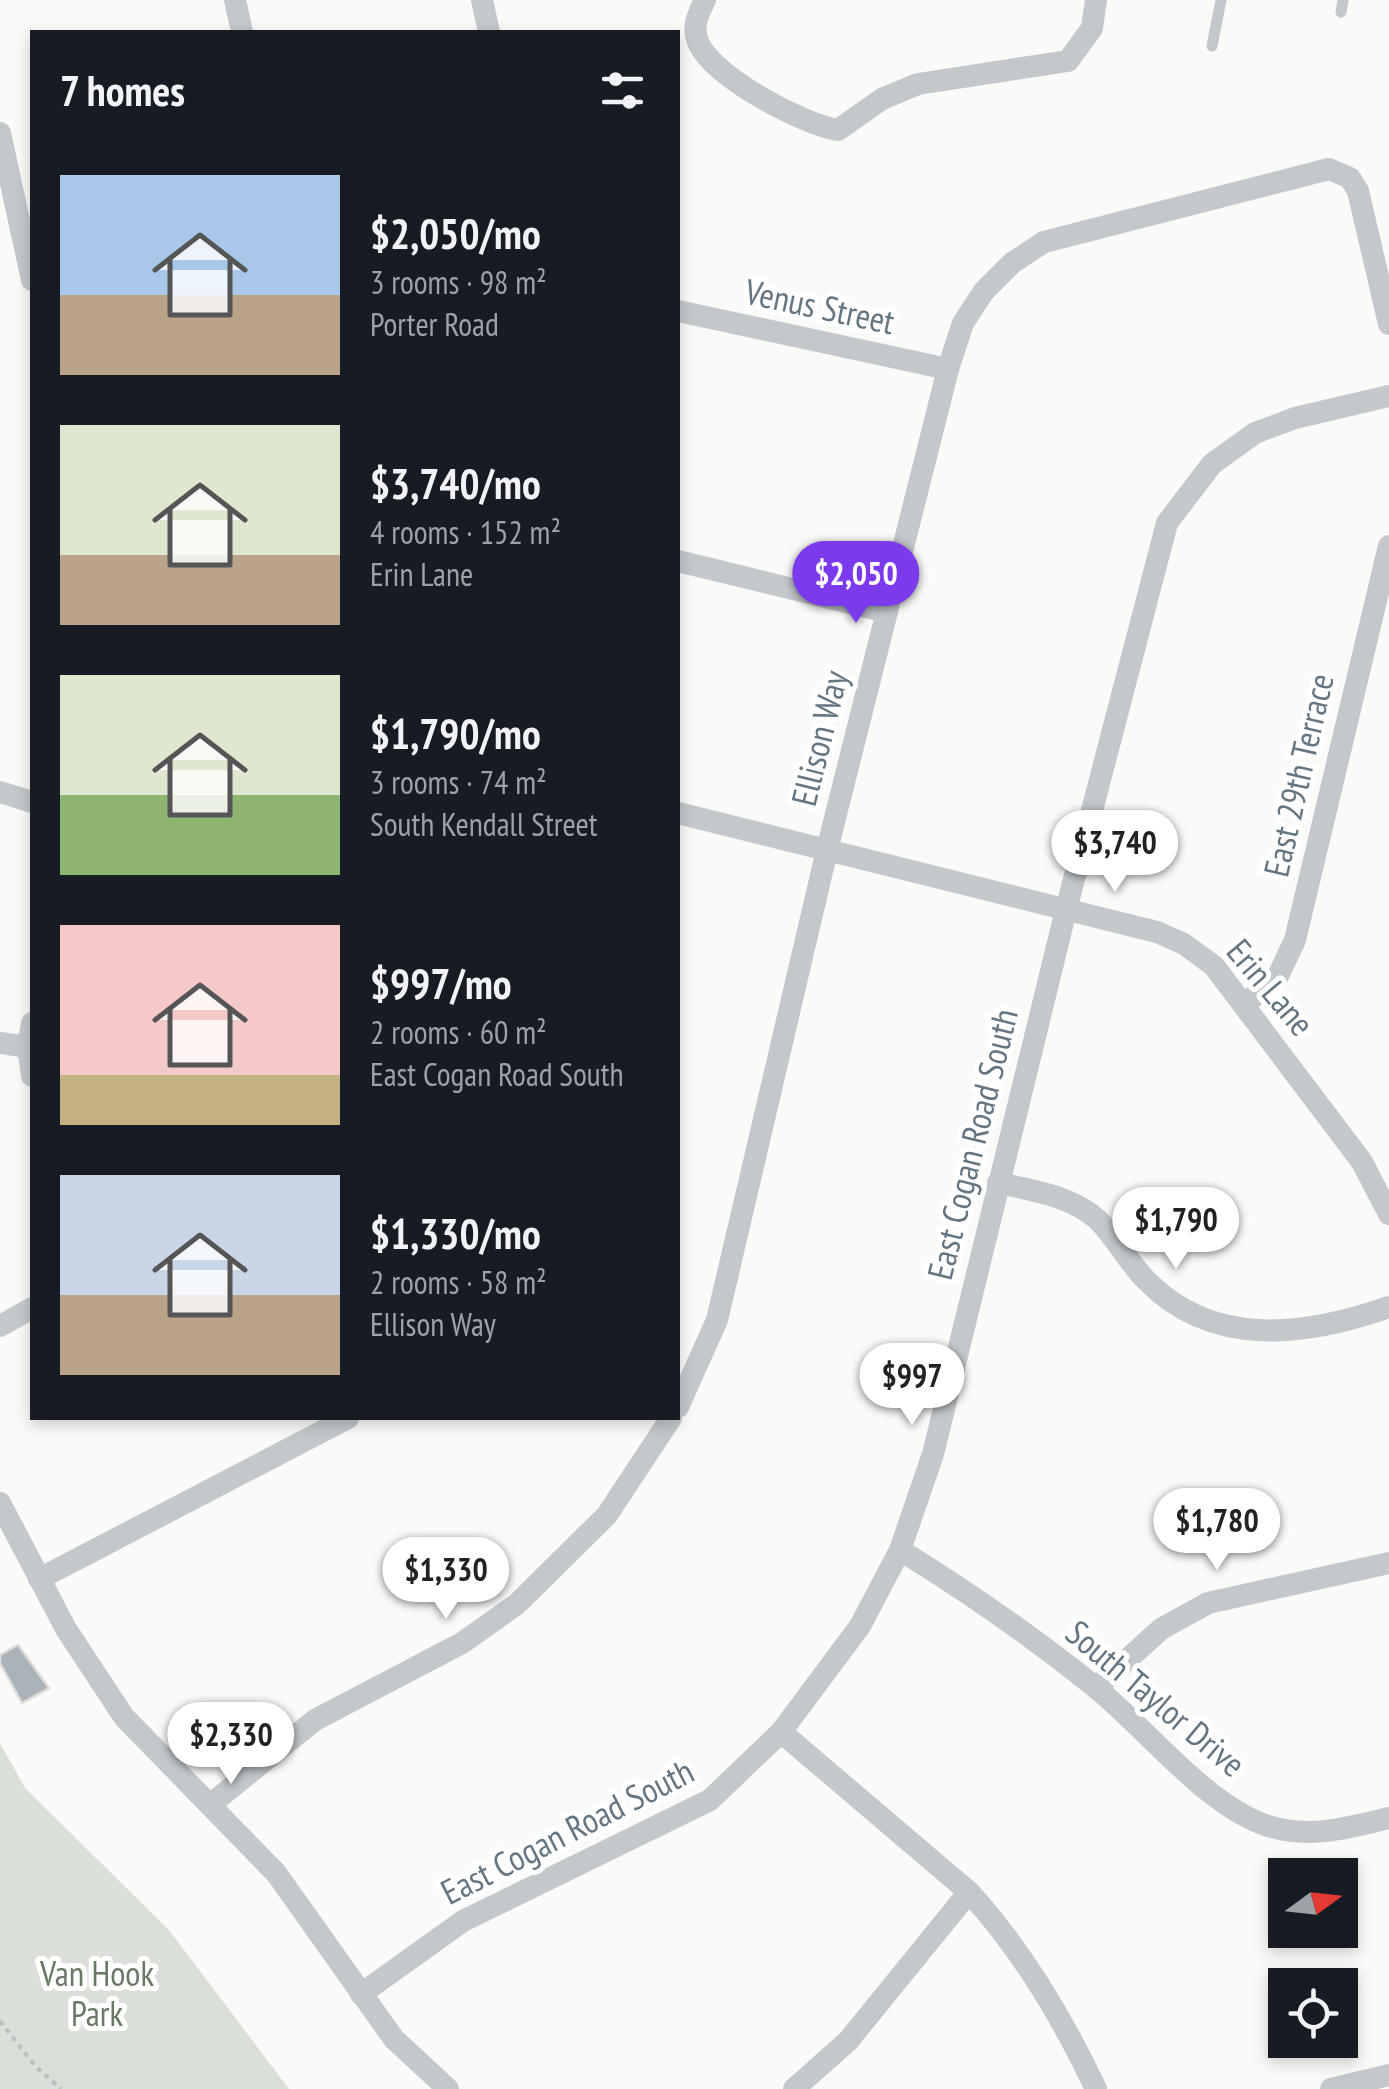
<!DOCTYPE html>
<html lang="en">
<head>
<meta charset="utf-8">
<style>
  :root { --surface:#171b24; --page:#242831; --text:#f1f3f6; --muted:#9ea1a6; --accent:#7c3aed }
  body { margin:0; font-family:"PT Sans Narrow",sans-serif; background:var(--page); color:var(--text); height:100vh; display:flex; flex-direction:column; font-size:38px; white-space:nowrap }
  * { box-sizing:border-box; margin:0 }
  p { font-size:32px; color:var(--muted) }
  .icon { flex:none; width:55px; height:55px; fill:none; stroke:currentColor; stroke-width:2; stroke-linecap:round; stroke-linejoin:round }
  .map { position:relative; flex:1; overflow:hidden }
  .sheet { position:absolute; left:30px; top:30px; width:650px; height:1390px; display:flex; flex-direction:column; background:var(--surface); border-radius:0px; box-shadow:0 5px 15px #0003 }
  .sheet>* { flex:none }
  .needle { width:65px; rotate:75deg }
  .buttons { position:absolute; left:1268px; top:1858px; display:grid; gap:20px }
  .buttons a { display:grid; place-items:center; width:90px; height:90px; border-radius:0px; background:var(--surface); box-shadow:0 5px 15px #0003; font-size:50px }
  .price { position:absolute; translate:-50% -85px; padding:0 22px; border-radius:35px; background:#fff; color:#222; font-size:32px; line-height:65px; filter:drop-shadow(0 2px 5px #0008) }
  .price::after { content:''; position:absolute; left:50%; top:60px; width:30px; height:22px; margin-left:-15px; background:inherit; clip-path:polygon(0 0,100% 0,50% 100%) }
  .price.on { background:var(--accent); color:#fff }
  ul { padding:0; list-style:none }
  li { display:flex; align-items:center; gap:30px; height:250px; padding:0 30px }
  li span { display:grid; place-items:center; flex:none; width:280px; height:200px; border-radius:0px; color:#555 }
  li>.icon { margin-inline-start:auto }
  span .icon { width:120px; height:120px; fill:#fffc; stroke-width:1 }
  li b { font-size:42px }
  h2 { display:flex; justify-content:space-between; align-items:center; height:120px; padding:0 30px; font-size:42px }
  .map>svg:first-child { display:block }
  .green { fill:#dadfd7 }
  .building { fill:#aab3b9; stroke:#dcdcda; stroke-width:2.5 }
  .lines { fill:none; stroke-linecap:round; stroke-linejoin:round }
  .path { stroke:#bbbfc2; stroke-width:4; stroke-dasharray:5 5; stroke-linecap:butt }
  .lane { stroke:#c3c8cc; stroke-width:11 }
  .street { stroke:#c3c8cc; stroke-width:22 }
  .labels { text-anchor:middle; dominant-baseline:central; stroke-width:10; stroke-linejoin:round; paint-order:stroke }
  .street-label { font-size:35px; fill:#657683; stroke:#fff }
  .park-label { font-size:35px; fill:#687a64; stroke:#fff }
</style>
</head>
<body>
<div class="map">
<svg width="1389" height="2089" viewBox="0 0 1389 2089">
  <rect width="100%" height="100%" fill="#fafaf8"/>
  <path class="green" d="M 0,1743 L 25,1788 L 169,1930 L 289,2089 L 0,2089 Z"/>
  <path class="building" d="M 18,1645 L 49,1688 L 22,1703 L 0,1663 L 0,1655 Z"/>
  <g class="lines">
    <path class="path" d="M 0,2021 L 35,2066 L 61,2089"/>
    <g class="lane">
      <path d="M 1341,12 L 1343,0"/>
      <path d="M 1212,46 L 1221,0"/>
    </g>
    <g class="street">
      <path d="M 235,0 L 242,32"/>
      <path d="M 482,0 L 489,32"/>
      <path d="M 705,0 C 698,15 691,27 699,44 C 715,78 802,124 838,130 L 882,99 L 918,84 L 1068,61 L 1092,28 L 1096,0"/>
      <path d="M 0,133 L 32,280"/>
      <path d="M 678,311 L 948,369"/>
      <path d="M 678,561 L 887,612"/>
      <path d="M 0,792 L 32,802"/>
      <path d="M 678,813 L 1157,932 L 1184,944 L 1214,966 L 1362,1162 L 1389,1214"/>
      <path d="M 1245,1004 L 1278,976 L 1295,940 L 1389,546"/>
      <path d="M 32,1023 L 28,1047 L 32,1076"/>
      <path d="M 0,1043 L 28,1047"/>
      <path d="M 998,1183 C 1032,1190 1072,1196 1098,1220 C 1116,1238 1128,1262 1146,1280 C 1213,1349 1306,1336 1389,1307"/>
      <path d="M 0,1326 L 32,1308"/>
      <path d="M 678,1407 L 717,1320 L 827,850 L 948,369 L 963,323 L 984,291 L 1012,263 L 1044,242 L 1329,169 L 1350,178 L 1358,191 L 1389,324"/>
      <path d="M 0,1503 L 66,1629 L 124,1717 L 276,1873 L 394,2039 L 448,2089"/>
      <path d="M 900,1550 C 968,1592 1033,1637 1095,1687 C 1147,1729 1205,1805 1268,1826 C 1309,1839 1348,1828 1389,1818"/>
      <path d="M 39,1579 L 348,1418"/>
      <path d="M 1096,1688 L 1161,1629 L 1208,1603 L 1389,1563"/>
      <path d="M 781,1732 L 969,1892 C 1021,1949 1063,2019 1096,2089"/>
      <path d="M 211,1804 L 315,1720 L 462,1643 L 517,1604 L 607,1515 L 671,1418"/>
      <path d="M 361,1994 L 463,1921 L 710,1800 L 781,1732 L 860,1626 L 900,1550 L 933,1454 L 1066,910 L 1167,523 L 1212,464 L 1255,433 L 1295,418 L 1389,396"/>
      <path d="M 794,2089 L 848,2041 L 969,1892"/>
      <path d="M 1331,2089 L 1389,2075"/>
    </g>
  </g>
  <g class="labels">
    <g class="street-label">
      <text transform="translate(820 306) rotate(12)">Venus Street</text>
      <text transform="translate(819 738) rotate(-76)">Ellison Way</text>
      <text transform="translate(1298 775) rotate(-77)">East 29th Terrace</text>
      <text transform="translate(1271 987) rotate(50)">Erin Lane</text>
      <text transform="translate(972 1144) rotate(-76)">East Cogan Road South</text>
      <text transform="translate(1156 1698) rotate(40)">South Taylor Drive</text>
      <text transform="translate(567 1831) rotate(-27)">East Cogan Road South</text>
    </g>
    <g class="park-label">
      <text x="97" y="1973">Van Hook<tspan x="97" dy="40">Park</tspan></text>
    </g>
  </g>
</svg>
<div class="buttons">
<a><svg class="needle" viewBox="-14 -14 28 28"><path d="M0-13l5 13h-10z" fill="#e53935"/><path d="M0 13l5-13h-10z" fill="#9ea1a6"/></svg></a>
<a><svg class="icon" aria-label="locate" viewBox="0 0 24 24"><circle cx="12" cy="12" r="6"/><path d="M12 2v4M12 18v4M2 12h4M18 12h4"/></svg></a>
</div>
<b class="price on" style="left:856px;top:626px">$2,050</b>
<b class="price" style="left:1115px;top:895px">$3,740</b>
<b class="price" style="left:1176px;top:1272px">$1,790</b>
<b class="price" style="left:912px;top:1428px">$997</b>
<b class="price" style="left:1217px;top:1573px">$1,780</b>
<b class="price" style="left:446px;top:1622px">$1,330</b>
<b class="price" style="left:231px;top:1787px">$2,330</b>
<section class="sheet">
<h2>7 homes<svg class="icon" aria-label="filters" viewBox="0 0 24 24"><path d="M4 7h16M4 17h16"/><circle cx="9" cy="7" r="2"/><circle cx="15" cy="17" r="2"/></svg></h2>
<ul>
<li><span style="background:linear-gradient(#a9c7e8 60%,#b9a48a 0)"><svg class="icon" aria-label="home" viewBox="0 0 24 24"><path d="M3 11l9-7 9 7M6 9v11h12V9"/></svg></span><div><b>$2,050/mo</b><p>3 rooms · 98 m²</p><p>Porter Road</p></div></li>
<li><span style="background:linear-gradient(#dfe7d0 65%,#b9a48a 0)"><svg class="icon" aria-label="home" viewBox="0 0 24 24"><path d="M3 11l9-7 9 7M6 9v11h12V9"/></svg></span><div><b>$3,740/mo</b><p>4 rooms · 152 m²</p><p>Erin Lane</p></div></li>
<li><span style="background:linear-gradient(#dfe7d0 60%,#8fb573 0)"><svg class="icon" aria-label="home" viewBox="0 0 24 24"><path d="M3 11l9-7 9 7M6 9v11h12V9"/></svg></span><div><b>$1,790/mo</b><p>3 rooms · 74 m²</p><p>South Kendall Street</p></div></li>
<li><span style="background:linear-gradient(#f6c9c9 75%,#c2b280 0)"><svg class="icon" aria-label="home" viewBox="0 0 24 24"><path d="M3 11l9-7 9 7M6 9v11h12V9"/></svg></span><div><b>$997/mo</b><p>2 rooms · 60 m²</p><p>East Cogan Road South</p></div></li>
<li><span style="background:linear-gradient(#c9d6e8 60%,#b9a48a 0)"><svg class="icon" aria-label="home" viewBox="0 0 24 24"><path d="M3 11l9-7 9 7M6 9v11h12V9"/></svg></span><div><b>$1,330/mo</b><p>2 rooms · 58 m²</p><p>Ellison Way</p></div></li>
</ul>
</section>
</div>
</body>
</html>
